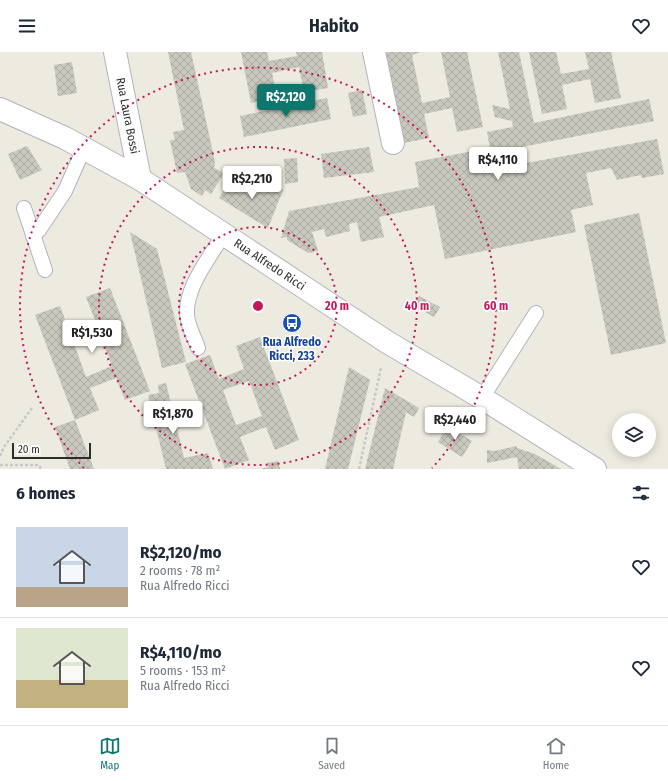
<!DOCTYPE html>
<html lang="en">
<head>
<meta charset="utf-8">
<style>
  :root { --surface:#fff; --page:#f6f6f7; --text:#1f2937; --muted:#747a83; --line:#e0e1e3; --accent:#0f766e }
  body { margin:0; font-family:"Fira Sans Condensed",sans-serif; background:var(--page); color:var(--text); height:100vh; display:flex; flex-direction:column; font-size:15px; white-space:nowrap }
  * { box-sizing:border-box; margin:0 }
  p { font-size:13px; color:var(--muted) }
  .icon { flex:none; width:22px; height:22px; fill:none; stroke:currentColor; stroke-width:2; stroke-linecap:round; stroke-linejoin:round }
  .map { position:relative; height:417px; overflow:hidden }
  .side { display:flex; flex-direction:column; background:var(--surface); flex:1 }
  .side>* { flex:none }
  .tools { position:absolute; left:612px; top:361px; display:grid; gap:8px }
  .tools a { display:grid; place-items:center; width:44px; height:44px; border-radius:50%; background:var(--surface); box-shadow:0 2px 10px #0003; font-size:20px }
  .scale { position:absolute; left:12px; bottom:10px; width:79px; box-sizing:border-box; padding-left:4px; border:2px solid #2c2c2c; border-top:0; font-size:11px; line-height:14px; white-space:nowrap; color:#2c2c2c; -webkit-text-stroke:3px #fff; paint-order:stroke }
  .price { position:absolute; translate:-50% -34px; padding:0 9px; border-radius:4px; background:#fff; color:#222; font-size:13px; line-height:26px; filter:drop-shadow(0 1px 2px #0008) }
  .price::after { content:''; position:absolute; left:50%; top:24px; width:12px; height:9px; margin-left:-6px; background:inherit; clip-path:polygon(0 0,100% 0,50% 100%) }
  .price.current { background:var(--accent); color:#fff }
  ul { padding:0; list-style:none }
  li { display:flex; align-items:center; gap:12px; height:100px; padding:0 16px }
  li+li { border-top:1px solid var(--line) }
  li span { display:grid; place-items:center; flex:none; width:112px; height:80px; border-radius:0px; color:#555 }
  li>.icon { margin-inline-start:auto }
  span .icon { width:48px; height:48px; fill:#fffc; stroke-width:1 }
  li b { font-size:17px }
  h2 { display:flex; justify-content:space-between; align-items:center; height:48px; padding:0 16px; font-size:17px }
  header { display:flex; justify-content:space-between; align-items:center; height:52px; padding:0 16px; background:var(--surface); font-size:18px; font-weight:700 }
  .dock { display:flex; justify-content:space-around; align-items:center; height:56px; border-top:1px solid var(--line); background:var(--surface); font-size:11px; color:var(--muted) }
  .dock a { display:grid; justify-items:center; gap:2px }
  .dock .current { color:var(--accent) }
  .map>svg:first-child { display:block }
  .building { fill:url(#building-cross-hatch); fill-rule:evenodd }
  .lines { fill:none; stroke-linecap:round; stroke-linejoin:round }
  .lane-casing { stroke:#b3b3bf; stroke-width:16 }
  .street-casing { stroke:#b3b3bf; stroke-width:24 }
  .path { stroke:#c8c8c8; stroke-width:2.5; stroke-dasharray:3 2; stroke-linecap:butt }
  .lane { stroke:#fff; stroke-width:14 }
  .street { stroke:#fff; stroke-width:22 }
  .ring { fill:none; stroke:#c2185b; stroke-width:2; stroke-dasharray:2 4 }
  .labels { text-anchor:middle; dominant-baseline:central; stroke-width:3; stroke-linejoin:round; paint-order:stroke }
  .street-label { font-size:12px; fill:#2c2c2c; stroke:#fff }
  .transit-label { font-size:12px; font-weight:bold; fill:#164399; stroke:#fff }
  .centre { fill:#c2185b; stroke:#fff; stroke-width:2 }
  .ring-label { font-size:12px; text-anchor:middle; font-weight:bold; fill:#c2185b; stroke:#fff; stroke-width:3; stroke-linejoin:round; paint-order:stroke }
</style>
</head>
<body>
<header><svg class="icon" aria-label="menu" viewBox="0 0 24 24"><path d="M4 6h16M4 12h16M4 18h16"/></svg>Habito<svg class="icon" aria-label="heart" viewBox="0 0 24 24"><path d="M12 20l-8-8c-3-5 5-10 8-4 3-6 11-1 8 4z"/></svg></header>
<div class="map">
<svg width="668" height="417" viewBox="0 0 668 417">
  <defs>
    <pattern id="building-cross-hatch" width="8" height="8" patternUnits="userSpaceOnUse"><rect width="8" height="8" fill="#c9c8be"/><path d="M0 0l8 8M0 8l8-8" fill="none" stroke="#adaca3"/></pattern>
  </defs>
  <rect width="100%" height="100%" fill="#edeae0"/>
  <g class="building">
    <path d="M 168,0 L 191,0 L 215,110 L 214,116 L 224,121 L 211,142 L 205,138 L 202,144 L 191,137 L 185,120 L 177,121 L 170,88 L 175,88 L 173,80 L 184,78 Z"/>
    <path d="M 241,0 L 267,0 L 269,9 L 297,4 L 296,0 L 322,0 L 328,36 L 304,40 L 299,15 L 272,21 L 277,45 L 251,51 Z"/>
    <path d="M 385,0 L 421,0 L 412,3 L 422,51 L 450,45 L 441,0 L 467,0 L 483,75 L 457,80 L 452,56 L 424,62 L 429,86 L 404,91 Z"/>
    <path d="M 498,0 L 519,0 L 534,71 L 649,47 L 654,69 L 517,96 L 521,112 L 657,87 L 664,122 L 642,126 L 641,123 L 617,128 L 611,116 L 586,121 L 593,153 L 571,158 L 576,180 L 445,207 L 434,153 L 379,165 L 384,185 L 361,190 L 357,170 L 349,172 L 350,179 L 326,185 L 324,177 L 312,180 L 318,199 L 308,201 L 287,188 L 287,185 L 281,186 L 289,159 L 419,135 L 415,110 L 490,96 L 487,80 L 513,75 L 512,69 L 495,65 L 492,53 L 510,57 Z"/>
    <path d="M 529,0 L 556,0 L 561,22 L 589,17 L 585,0 L 611,0 L 621,46 L 595,51 L 590,27 L 562,33 L 567,57 L 542,62 Z"/>
    <path d="M 72,10 L 77,41 L 58,44 L 54,13 Z"/>
    <path d="M 362,38 L 367,62 L 353,65 L 348,41 Z"/>
    <path d="M 327,46 L 331,67 L 244,85 L 240,64 Z"/>
    <path d="M 27,94 L 42,118 L 20,128 L 8,102 Z"/>
    <path d="M 369,95 L 374,120 L 324,126 L 321,102 Z"/>
    <path d="M 297,106 L 298,130 L 285,132 L 284,107 Z"/>
    <path d="M 232,124 L 239,128 L 240,126 L 259,138 L 281,137 L 283,138 L 268,176 L 219,146 Z"/>
    <path d="M 639,161 L 666,291 L 611,303 L 584,173 Z"/>
    <path d="M 130,180 L 157,197 L 186,310 L 162,316 Z"/>
    <path d="M 110,236 L 150,339 L 125,348 L 116,326 L 90,336 L 99,358 L 75,368 L 35,263 L 60,254 L 69,278 L 95,268 L 86,245 ZM 99,279 L 112,314 L 86,325 L 73,289 Z"/>
    <path d="M 419,244 L 440,255 L 434,265 L 413,253 Z"/>
    <path d="M 260,285 L 299,388 L 275,398 L 266,375 L 240,385 L 249,408 L 225,417 L 185,312 L 210,303 L 219,327 L 244,317 L 236,294 ZM 249,329 L 262,364 L 236,373 L 223,338 Z"/>
    <path d="M 349,315 L 370,328 L 348,417 L 325,417 Z"/>
    <path d="M 166,331 L 184,406 L 208,401 L 213,417 L 166,417 L 148,343 L 159,341 L 158,333 Z"/>
    <path d="M 385,336 L 419,356 L 414,365 L 406,360 L 393,417 L 365,417 Z"/>
    <path d="M 75,368 L 94,417 L 70,417 L 55,375 Z"/>
    <path d="M 447,374 L 472,389 L 462,405 L 438,390 Z"/>
    <path d="M 516,394 L 517,396 L 535,402 L 561,417 L 519,417 L 517,405 L 487,411 L 487,398 L 495,399 Z"/>
    <path d="M 278,409 L 280,417 L 261,417 L 268,415 L 267,411 Z"/>
  </g>
  <g class="lines">
    <defs>
      <g id="lane">
        <path d="M 24,156 L 45,218"/>
        <path d="M 33,184 L 39,178 L 65,139 L 84,96"/>
        <path d="M 198,296 C 195,287 190,278 188,269 C 181,241 209,206 224,182"/>
        <path d="M 482,346 L 536,261"/>
      </g>
      <g id="street">
        <path id="s1" d="M 115,0 L 140,127"/>
        <path d="M 374,0 L 393,91"/>
        <path id="s2" d="M 0,57 L 65,86 L 140,127 L 387,290 L 482,346 L 595,417"/>
      </g>
    </defs>
    <use href="#lane" class="lane-casing"/>
    <use href="#street" class="street-casing"/>
    <g class="path">
      <path d="M 0,404 L 4,395 L 32,356"/>
      <path d="M 0,413 L 39,413 L 41,417"/>
      <path d="M 359,417 L 381,316"/>
    </g>
    <use href="#lane" class="lane"/>
    <use href="#street" class="street"/>
  </g>
  <g class="ring">
    <circle cx="258" cy="254" r="79"/>
    <circle cx="258" cy="254" r="159"/>
    <path d="M84 416A238 238 0 1 1 432 416"/>
  </g>
  <defs>
    <symbol id="bus-disc" viewBox="-11 -11 22 22"><circle r="9.5" fill="#1a4fb4" stroke="#fff"/><path d="M-5-6H5V4H4V6H2V4H-2V6H-4V4H-5ZM-3.5-4V0h7V-4ZM-3.5 1.2v1.5H-2V1.2ZM2 1.2v1.5H3.5V1.2Z" fill="#fff"/></symbol>
  </defs>
  <g fill-rule="evenodd">
    <use href="#bus-disc" x="281" y="260" width="22" height="22"/>
  </g>
  <g class="labels">
    <g class="street-label">
      <text stroke="none"><textPath href="#s1" startOffset="65">Rua Laura Bossi</textPath></text>
      <text stroke="none"><textPath href="#s2" startOffset="312">Rua Alfredo Ricci</textPath></text>
    </g>
    <g class="transit-label">
      <text x="292" y="290">Rua Alfredo<tspan x="292" dy="14">Ricci, 233</tspan></text>
    </g>
  </g>
  <circle cx="258" cy="254" r="6" class="centre"/>
  <g class="ring-label">
    <text x="337" y="258">20 m</text>
    <text x="417" y="258">40 m</text>
    <text x="496" y="258">60 m</text>
  </g>
</svg>
<div class="tools">
<a><svg class="icon" aria-label="layers" viewBox="0 0 24 24"><path d="M12 4l9 5-9 5-9-5zM3 14l9 5 9-5"/></svg></a>
</div>
<div class="scale">20 m</div>
<b class="price current" style="left:286px;top:66px">R$2,120</b>
<b class="price" style="left:498px;top:129px">R$4,110</b>
<b class="price" style="left:252px;top:148px">R$2,210</b>
<b class="price" style="left:92px;top:302px">R$1,530</b>
<b class="price" style="left:173px;top:383px">R$1,870</b>
<b class="price" style="left:455px;top:389px">R$2,440</b>
</div>
<section class="side">
<h2>6 homes<svg class="icon" aria-label="filters" viewBox="0 0 24 24"><path d="M4 7h16M4 17h16"/><circle cx="9" cy="7" r="2"/><circle cx="15" cy="17" r="2"/></svg></h2>
<ul>
<li><span style="background:linear-gradient(#c9d6e8 75%,#b9a48a 0)"><svg class="icon" aria-label="home" viewBox="0 0 24 24"><path d="M3 11l9-7 9 7M6 9v11h12V9"/></svg></span><div><b>R$2,120/mo</b><p>2 rooms · 78 m²</p><p>Rua Alfredo Ricci</p></div><svg class="icon" aria-label="heart" viewBox="0 0 24 24"><path d="M12 20l-8-8c-3-5 5-10 8-4 3-6 11-1 8 4z"/></svg></li>
<li><span style="background:linear-gradient(#dfe7d0 65%,#c2b280 0)"><svg class="icon" aria-label="home" viewBox="0 0 24 24"><path d="M3 11l9-7 9 7M6 9v11h12V9"/></svg></span><div><b>R$4,110/mo</b><p>5 rooms · 153 m²</p><p>Rua Alfredo Ricci</p></div><svg class="icon" aria-label="heart" viewBox="0 0 24 24"><path d="M12 20l-8-8c-3-5 5-10 8-4 3-6 11-1 8 4z"/></svg></li>
</ul>
</section>
<nav class="dock">
<a class="current"><svg class="icon" aria-label="map" viewBox="0 0 24 24"><path d="M3 6l6-2 6 2 6-2v14l-6 2-6-2-6 2zM9 4v14M15 6v14"/></svg>Map</a>
<a><svg class="icon" aria-label="saved" viewBox="0 0 24 24"><path d="M7 4h10v16l-5-4-5 4z"/></svg>Saved</a>
<a><svg class="icon" aria-label="home" viewBox="0 0 24 24"><path d="M3 11l9-7 9 7M6 9v11h12V9"/></svg>Home</a>
</nav>
</body>
</html>
